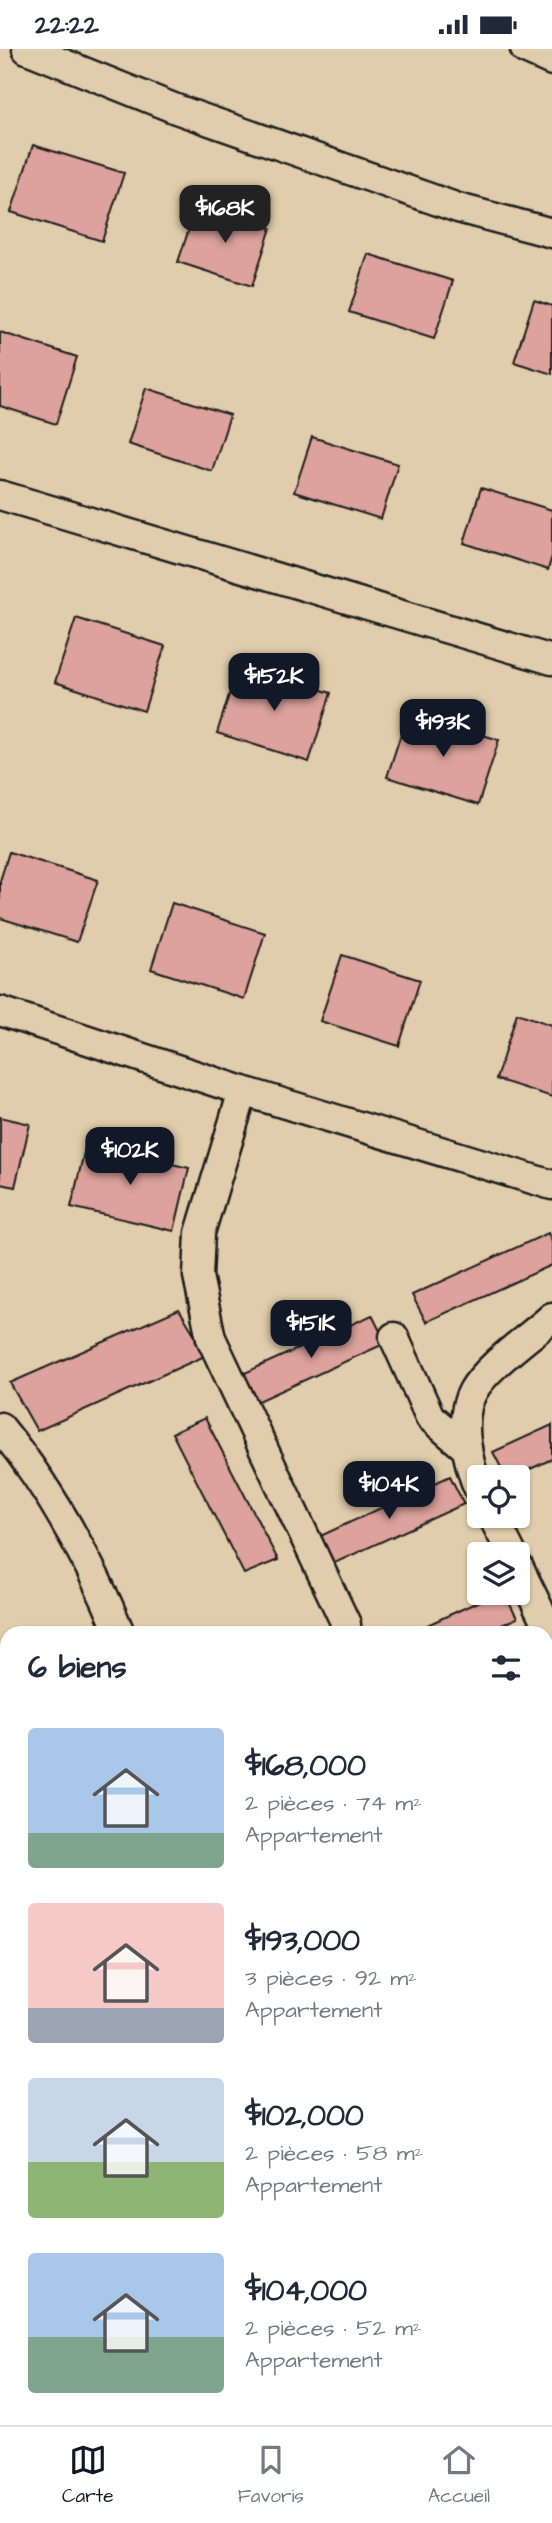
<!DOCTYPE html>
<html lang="fr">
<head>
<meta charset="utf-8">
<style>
  :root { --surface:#fff; --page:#f2f2f3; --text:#1f2937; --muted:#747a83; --line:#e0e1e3; --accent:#111827 }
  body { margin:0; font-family:"Architects Daughter",sans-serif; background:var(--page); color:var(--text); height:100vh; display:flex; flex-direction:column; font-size:26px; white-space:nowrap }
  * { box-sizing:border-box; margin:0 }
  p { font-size:23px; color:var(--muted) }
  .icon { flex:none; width:38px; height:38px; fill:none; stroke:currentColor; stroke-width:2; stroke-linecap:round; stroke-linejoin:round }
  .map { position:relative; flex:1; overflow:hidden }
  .side { position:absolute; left:0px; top:1577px; width:553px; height:800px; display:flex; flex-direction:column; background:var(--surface); border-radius:21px 21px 0 0; box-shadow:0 2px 5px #0004 }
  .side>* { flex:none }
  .fabs { position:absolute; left:467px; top:1416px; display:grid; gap:14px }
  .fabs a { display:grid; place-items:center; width:63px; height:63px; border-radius:7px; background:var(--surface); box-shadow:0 2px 5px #0004; font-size:35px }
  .price { position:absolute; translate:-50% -60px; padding:0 16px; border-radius:14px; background:var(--accent); color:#fff; font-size:23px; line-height:46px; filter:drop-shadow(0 2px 4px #0008) }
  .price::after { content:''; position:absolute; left:50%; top:42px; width:21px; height:16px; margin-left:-10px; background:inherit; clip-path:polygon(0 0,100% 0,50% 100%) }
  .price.active { background:#222; color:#fff }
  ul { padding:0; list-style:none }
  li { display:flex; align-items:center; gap:21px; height:175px; padding:0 28px }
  li span { display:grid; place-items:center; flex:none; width:196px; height:140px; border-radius:7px; color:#555 }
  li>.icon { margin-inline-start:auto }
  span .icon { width:84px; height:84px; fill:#fffc; stroke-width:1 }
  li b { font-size:30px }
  h2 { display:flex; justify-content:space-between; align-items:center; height:84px; padding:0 28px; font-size:30px }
  .status { display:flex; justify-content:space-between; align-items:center; height:49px; padding:0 35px; background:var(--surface); direction:ltr }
  .status svg { height:19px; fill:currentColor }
  .dock { display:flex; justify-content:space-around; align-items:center; height:98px; border-top:2px solid var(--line); background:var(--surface); font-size:19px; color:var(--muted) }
  .dock a { display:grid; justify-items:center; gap:4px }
  .dock .active { color:var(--accent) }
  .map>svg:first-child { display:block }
  .building { fill:#dca29b; stroke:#1c1c1c; stroke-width:2 }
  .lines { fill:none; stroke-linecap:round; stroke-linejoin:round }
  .street-casing { stroke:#1c1c1c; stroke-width:33 }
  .street { stroke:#e1cdab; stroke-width:28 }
</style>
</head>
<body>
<div class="status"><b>22:22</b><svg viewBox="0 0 49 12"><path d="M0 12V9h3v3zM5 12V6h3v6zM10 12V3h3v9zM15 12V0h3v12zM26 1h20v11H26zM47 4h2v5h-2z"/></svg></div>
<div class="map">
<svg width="552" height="2376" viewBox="0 0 552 2376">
  <rect width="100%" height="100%" fill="#e1cdab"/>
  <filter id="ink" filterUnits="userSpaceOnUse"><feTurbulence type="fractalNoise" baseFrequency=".0143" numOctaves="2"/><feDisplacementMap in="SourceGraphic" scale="14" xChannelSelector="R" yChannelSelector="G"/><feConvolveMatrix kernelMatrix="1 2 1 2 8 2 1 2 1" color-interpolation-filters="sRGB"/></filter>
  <g filter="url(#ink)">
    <g class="building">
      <path d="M 33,96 L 124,124 L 102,192 L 11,163 Z"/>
      <path d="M 197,156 L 271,179 L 252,237 L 178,213 Z"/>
      <path d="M 368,205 L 453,232 L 434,290 L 349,263 Z"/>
      <path d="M 534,251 L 552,257 L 552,325 L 514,313 Z"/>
      <path d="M 0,283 L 77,308 L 56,375 L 0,357 Z"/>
      <path d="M 146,339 L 230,366 L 212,422 L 128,395 Z"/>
      <path d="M 312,388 L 398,415 L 381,470 L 294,443 Z"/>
      <path d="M 481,439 L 552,461 L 552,507 L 548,521 L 464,494 Z"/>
      <path d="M 76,569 L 165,597 L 144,662 L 55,633 Z"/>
      <path d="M 239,614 L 331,644 L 309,713 L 217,684 Z"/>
      <path d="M 408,663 L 499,691 L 478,756 L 387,728 Z"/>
      <path d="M 9,803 L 98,831 L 77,893 L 0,869 L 0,832 Z"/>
      <path d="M 172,854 L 265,884 L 244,950 L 151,920 Z"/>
      <path d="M 342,906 L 420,931 L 399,997 L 320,972 Z"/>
      <path d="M 517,964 L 552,976 L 552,1048 L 496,1030 Z"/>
      <path d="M 0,1068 L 30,1075 L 15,1138 L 0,1135 Z"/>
      <path d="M 86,1095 L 189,1119 L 174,1182 L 71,1158 Z"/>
      <path d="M 548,1184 L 552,1193 L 552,1216 L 426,1273 L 412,1246 Z"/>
      <path d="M 179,1260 L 207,1306 L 37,1382 L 10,1334 Z"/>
      <path d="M 372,1266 L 386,1294 L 250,1356 L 236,1328 Z"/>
      <path d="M 205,1369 L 278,1511 L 244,1525 L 172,1384 Z"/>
      <path d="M 552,1376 L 552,1410 L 513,1428 L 506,1428 L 493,1403 Z"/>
      <path d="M 450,1427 L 464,1455 L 328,1517 L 314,1490 Z"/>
      <path d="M 497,1544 L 504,1544 L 517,1569 L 484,1584 L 410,1584 Z"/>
      <path d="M 552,1707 L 552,1741 L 546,1744 L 546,1710 Z"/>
    </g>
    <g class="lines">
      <defs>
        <g id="street">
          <path d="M 27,0 L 176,60 L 458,159 L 552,184"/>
          <path d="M 525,0 L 552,12"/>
          <path d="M 0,446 L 552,611"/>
          <path d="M 0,962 L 243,1042 L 552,1136"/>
          <path d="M 243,1042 L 200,1184 L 198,1227 L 211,1289 L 346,1575 L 346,1584"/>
          <path d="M 394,1288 L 430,1368 L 467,1400"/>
          <path d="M 0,1378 C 50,1439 89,1510 120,1584"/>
          <path d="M 480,1443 C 468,1416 457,1370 473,1342 C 487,1317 530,1288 552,1268"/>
          <path d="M 492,1466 L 512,1505"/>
          <path d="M 518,1517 L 552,1587"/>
          <path d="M 546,1872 L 552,1855"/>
          <path d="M 0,1927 L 7,1946"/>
          <path d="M 546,2124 L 552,2131"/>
          <path d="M 180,2370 L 183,2376"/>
          <path d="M 413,2370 L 414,2376"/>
        </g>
      </defs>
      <use href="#street" class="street-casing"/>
      <use href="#street" class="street"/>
    </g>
  </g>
</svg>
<div class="fabs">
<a><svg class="icon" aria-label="locate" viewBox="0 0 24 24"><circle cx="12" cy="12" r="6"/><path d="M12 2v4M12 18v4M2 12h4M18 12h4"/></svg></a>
<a><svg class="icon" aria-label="layers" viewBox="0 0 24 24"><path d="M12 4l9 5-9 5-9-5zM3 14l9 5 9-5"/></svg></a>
</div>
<b class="price active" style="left:225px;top:196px">$168K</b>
<b class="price" style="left:274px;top:664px">$152K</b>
<b class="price" style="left:443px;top:710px">$193K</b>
<b class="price" style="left:130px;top:1138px">$102K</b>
<b class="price" style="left:311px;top:1311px">$151K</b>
<b class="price" style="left:389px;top:1472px">$104K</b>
<section class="side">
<h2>6 biens<svg class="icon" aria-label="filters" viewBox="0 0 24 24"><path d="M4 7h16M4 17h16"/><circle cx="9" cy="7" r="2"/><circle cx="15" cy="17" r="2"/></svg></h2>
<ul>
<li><span style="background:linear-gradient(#a9c7e8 75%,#7fa58c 0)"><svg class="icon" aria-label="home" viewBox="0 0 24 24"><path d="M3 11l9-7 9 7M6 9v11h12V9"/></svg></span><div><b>$168,000</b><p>2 pièces · 74 m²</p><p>Appartement</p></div></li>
<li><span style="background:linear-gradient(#f6c9c9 75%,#9aa5b1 0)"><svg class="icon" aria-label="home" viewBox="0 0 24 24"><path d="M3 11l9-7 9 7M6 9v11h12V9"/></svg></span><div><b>$193,000</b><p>3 pièces · 92 m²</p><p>Appartement</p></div></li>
<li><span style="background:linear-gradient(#c9d6e8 60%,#8fb573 0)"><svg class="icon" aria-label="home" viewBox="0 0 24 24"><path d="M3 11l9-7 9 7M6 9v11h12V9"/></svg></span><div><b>$102,000</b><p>2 pièces · 58 m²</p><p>Appartement</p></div></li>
<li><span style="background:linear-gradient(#a9c7e8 60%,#7fa58c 0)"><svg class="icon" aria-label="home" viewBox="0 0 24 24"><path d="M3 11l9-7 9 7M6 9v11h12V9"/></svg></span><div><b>$104,000</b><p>2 pièces · 52 m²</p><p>Appartement</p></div></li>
</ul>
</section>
</div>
<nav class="dock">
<a class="active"><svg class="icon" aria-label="map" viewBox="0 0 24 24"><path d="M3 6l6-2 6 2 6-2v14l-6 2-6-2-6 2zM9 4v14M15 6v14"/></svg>Carte</a>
<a><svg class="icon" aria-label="saved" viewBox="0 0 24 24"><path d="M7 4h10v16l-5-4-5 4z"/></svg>Favoris</a>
<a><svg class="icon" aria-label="home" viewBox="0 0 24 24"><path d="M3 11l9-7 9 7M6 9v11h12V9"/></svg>Accueil</a>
</nav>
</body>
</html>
